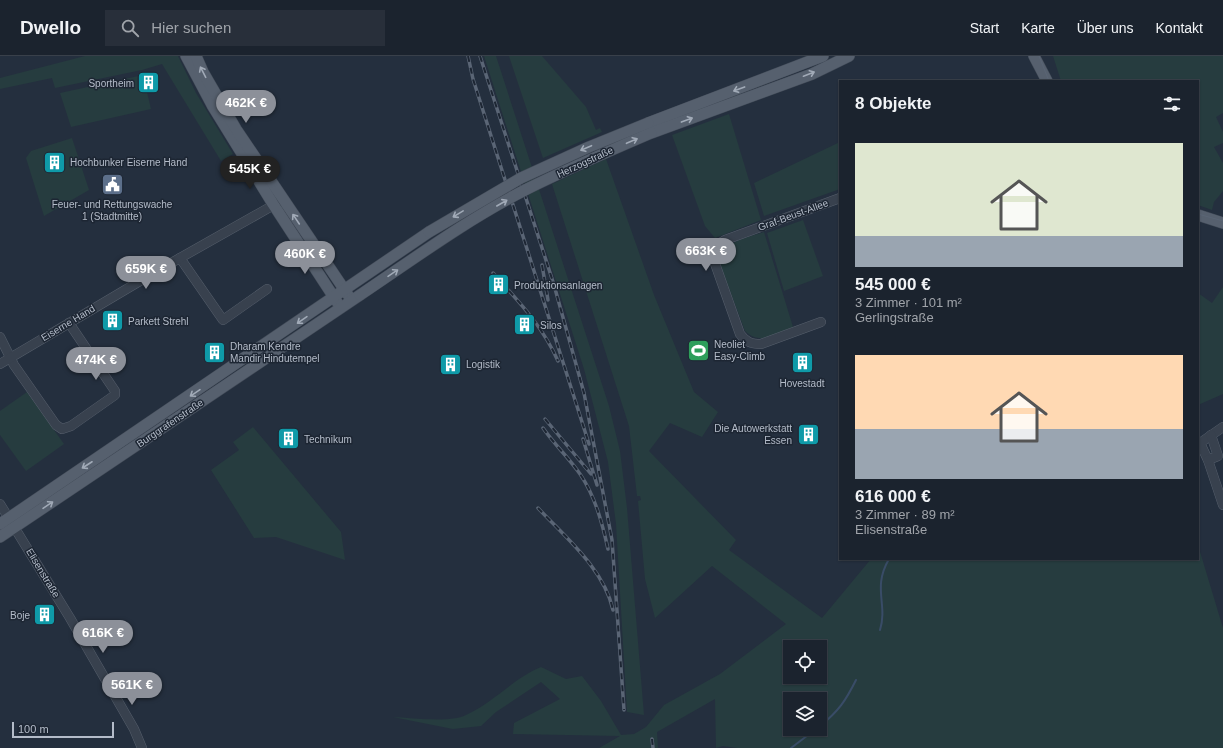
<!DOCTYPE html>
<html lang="de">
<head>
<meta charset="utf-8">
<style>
  :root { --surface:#1b232e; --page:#282f3a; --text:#f1f3f6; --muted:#a0a4aa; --line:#39404a; --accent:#8c9099 }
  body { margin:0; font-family:Arial,sans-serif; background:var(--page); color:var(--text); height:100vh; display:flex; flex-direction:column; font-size:15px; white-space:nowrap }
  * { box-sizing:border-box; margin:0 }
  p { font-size:13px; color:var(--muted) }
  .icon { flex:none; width:22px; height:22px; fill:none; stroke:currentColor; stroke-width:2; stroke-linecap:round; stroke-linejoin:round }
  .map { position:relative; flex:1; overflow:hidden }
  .details { position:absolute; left:839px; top:24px; width:360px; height:480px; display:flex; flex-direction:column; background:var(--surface); border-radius:0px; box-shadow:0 1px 3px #0004,0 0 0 1px var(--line) }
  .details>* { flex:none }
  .buttons { position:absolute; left:783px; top:584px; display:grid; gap:8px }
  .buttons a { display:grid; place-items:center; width:44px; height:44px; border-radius:0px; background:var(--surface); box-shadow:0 1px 3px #0004,0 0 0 1px var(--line); font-size:20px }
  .scale { position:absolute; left:12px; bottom:10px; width:102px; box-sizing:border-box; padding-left:4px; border:2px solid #b4bcc9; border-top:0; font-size:11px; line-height:14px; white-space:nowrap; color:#b4bcc9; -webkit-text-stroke:3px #1d2633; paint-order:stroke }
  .price { position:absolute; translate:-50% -34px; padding:0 9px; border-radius:14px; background:var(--accent); color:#fff; font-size:13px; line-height:26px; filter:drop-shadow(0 1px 2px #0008) }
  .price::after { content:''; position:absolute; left:50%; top:24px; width:12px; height:9px; margin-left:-6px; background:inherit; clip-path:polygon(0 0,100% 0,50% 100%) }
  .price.active { background:#222; color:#fff }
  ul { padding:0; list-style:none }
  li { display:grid; align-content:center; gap:8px; height:212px; padding:0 16px }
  li span { display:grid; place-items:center; height:124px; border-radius:0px; color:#555 }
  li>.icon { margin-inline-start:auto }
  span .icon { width:72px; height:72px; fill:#fffc; stroke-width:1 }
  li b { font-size:17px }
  h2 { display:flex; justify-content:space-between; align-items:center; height:48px; padding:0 16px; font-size:17px }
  header { display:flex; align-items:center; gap:24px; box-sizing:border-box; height:56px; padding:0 20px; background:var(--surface); border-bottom:1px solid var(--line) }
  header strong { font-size:19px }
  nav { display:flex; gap:22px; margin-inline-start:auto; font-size:14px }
  .search { width:280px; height:36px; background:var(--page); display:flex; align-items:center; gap:10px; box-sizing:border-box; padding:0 14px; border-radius:0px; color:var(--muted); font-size:15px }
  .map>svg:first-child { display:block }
  .green { fill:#263c3f; fill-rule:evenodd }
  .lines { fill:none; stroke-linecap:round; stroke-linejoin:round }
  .stream { stroke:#394c67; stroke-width:2 }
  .minor-casing { stroke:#565f6c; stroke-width:10 }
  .major-casing { stroke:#414a57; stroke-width:12 }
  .minor { stroke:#38414e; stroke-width:9 }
  .major { stroke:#56606e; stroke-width:11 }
  .tram { stroke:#5a6575; stroke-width:1 }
  .rail-casing { stroke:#5a6575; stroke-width:3.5 }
  .rail { stroke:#1d2633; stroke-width:2; stroke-dasharray:6; stroke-linecap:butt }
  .major-bridge-casing { stroke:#414a57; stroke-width:12; stroke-linecap:butt }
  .major-bridge { stroke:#56606e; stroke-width:11 }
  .oneway { stroke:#a1aab7 }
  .labels { text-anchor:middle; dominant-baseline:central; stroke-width:3; stroke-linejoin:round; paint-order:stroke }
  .poi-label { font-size:10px; fill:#b4bcc9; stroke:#1d2633; text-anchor:start }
  .street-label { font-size:10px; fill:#b4bcc9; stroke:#1d2633 }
</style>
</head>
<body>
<header>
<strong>Dwello</strong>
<div class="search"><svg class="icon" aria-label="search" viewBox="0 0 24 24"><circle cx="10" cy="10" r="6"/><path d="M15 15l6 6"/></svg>Hier suchen</div>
<nav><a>Start</a><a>Karte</a><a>Über uns</a><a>Kontakt</a></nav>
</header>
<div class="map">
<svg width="1223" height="692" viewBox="0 0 1223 692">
  <rect width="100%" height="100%" fill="#242f3e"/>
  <g class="green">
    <path d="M 85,0 L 178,0 L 196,37 L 233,98 L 221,105 L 162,8 L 142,14 L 55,32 L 52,22 L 0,33 L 0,22 Z"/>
    <path d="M 484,0 L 496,0 L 609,350 L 620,395 L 627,452 L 644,659 L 627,656 L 616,468 L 608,406 L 584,313 Z"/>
    <path d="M 509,0 L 542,0 L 586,51 L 596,74 L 600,72 L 602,76 L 543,102 Z"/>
    <path d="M 1053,0 L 1223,0 L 1223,57 L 1216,61 L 1223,76 L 1223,87 L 1214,91 L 1223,107 L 1223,135 L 1214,146 L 1212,154 L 1198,149 L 1198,25 L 1061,25 Z"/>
    <path d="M 143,19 L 151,53 L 71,71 L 60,37 Z"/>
    <path d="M 729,58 L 761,164 L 715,182 L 705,170 L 672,79 Z"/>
    <path d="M 72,82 L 89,134 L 44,160 L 26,102 L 31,95 Z"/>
    <path d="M 840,86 L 840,133 L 764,160 L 754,127 Z"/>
    <path d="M 606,103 L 654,239 L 694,336 L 718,356 L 702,381 L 670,367 L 649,395 L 736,484 L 729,494 L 822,562 L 871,503 L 1198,503 L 1198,489 L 1223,572 L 1223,692 L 737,692 L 723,690 L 716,692 L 715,643 L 657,676 L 658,692 L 599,692 L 620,680 L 513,678 L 514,667 L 560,643 L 541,626 L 496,656 L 481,670 L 453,673 L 393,661 C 412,662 450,667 466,659 C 494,646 514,622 541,611 L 566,623 L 582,620 L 601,645 L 621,679 L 634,678 L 646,671 L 664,649 L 720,618 L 786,568 L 712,510 L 655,562 L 645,523 L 638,445 L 641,444 L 640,440 L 637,440 L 629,370 L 552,128 ZM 790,591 L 820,591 L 820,621 L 790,621 ZM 790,643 L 820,643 L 820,673 L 790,673 Z"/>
    <path d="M 803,164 L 823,220 L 784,235 L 767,177 Z"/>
    <path d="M 764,176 L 793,271 C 776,278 760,290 745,275 L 720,208 C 719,186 747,182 764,176 Z"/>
    <path d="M 1223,231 L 1223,338 L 1198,349 L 1198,237 L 1212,247 Z"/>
    <path d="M 27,336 L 64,388 L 26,415 L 0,379 L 0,355 Z"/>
    <path d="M 253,371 L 341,476 L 345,504 L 276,481 L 254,482 L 211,414 L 239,394 L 233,386 Z"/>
  </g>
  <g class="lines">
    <g class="stream">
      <path d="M 880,574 C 888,548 872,532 889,503"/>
      <path d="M 820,670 C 839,655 846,644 856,624"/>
      <path d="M 791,692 L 816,673"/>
    </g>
    <defs>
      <g id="minor">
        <path d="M 180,202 L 223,264 L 267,233"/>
        <path d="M 821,266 L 761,288 C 751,288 746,286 740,278 L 712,199 L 717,189 L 725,184 L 840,142"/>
        <path d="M 0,281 L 14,309 L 56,369 L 62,373 L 71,370 L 115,339 L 115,335 L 69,267"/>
        <path d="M 0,308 L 157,215 L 279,146"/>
        <path d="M 1223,371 L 1200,387 L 1208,404 L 1223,449"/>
        <path d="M 1208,404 L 1218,400 L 1211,379"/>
        <path d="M 0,448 L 70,562 L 134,673 L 142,692"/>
      </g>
      <g id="major">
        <path d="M 186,0 L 212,49 L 273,148 L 337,246"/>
        <path d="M 196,0 L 203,16 L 236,73 L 348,239"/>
        <path d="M 1034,0 L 1047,25"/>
        <path d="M 648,67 L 823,0"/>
        <path d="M 651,77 L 812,18 L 849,0"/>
        <path d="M 1198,159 L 1223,167"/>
        <path d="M 0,468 L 429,176"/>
        <path d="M 0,481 L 360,239"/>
      </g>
    </defs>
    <use href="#minor" class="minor-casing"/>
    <use href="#major" class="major-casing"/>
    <use href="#minor" class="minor"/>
    <use href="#major" class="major"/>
    <g class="tram">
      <path d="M 1039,0 L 1049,25"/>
      <path d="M 1198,158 L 1223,165"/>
    </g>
    <defs>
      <g id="rail">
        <path d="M 468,0 L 473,23 L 589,388"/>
        <path d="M 480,0 L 554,229 L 584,337 L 612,484 L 624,654"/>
        <path d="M 542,209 L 548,244"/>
        <path d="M 493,217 C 519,246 542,269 558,305"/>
        <path d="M 545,363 L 591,418"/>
        <path d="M 543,372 C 554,388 569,402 580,418 C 595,440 602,466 608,493"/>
        <path d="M 583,383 L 597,429"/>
        <path d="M 538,452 C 566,482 604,513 613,554"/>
        <path d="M 652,683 L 653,692"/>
      </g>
    </defs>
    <use href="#rail" class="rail-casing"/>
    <use href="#rail" class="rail"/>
    <defs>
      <g id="major-bridge">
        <path d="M 429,176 L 521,122 L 589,91 L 648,67"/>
        <path d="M 360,239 C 415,202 468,163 527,133 C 567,113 609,95 651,77"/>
      </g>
    </defs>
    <use href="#major-bridge" class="major-bridge-casing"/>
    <use href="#major-bridge" class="major-bridge"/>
  </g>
  <defs><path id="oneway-shaft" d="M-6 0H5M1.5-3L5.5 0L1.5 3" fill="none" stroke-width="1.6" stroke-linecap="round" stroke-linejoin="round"/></defs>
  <g class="oneway">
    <use href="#oneway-shaft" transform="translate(203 16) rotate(-117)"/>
    <use href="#oneway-shaft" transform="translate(809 18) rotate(-21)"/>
    <use href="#oneway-shaft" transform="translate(739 33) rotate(160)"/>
    <use href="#oneway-shaft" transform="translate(687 64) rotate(-20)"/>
    <use href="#oneway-shaft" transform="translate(632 85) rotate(-23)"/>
    <use href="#oneway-shaft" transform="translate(586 92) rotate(157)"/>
    <use href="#oneway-shaft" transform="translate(502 147) rotate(-30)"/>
    <use href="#oneway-shaft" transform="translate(458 158) rotate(149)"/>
    <use href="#oneway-shaft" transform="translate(296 163) rotate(-124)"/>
    <use href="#oneway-shaft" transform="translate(393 217) rotate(-34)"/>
    <use href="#oneway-shaft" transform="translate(302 264) rotate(145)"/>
    <use href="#oneway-shaft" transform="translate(195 337) rotate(146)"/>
    <use href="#oneway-shaft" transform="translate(87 409) rotate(147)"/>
    <use href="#oneway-shaft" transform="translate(48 449) rotate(-34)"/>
  </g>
  <defs>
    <symbol id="building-square" viewBox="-11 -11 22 22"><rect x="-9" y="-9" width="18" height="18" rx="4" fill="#0f9aa8" stroke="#1d2633"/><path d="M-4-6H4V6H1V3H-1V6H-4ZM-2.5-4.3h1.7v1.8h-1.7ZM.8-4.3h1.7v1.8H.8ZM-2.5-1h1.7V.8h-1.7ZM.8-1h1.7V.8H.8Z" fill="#fff"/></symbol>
    <symbol id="civic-square" viewBox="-11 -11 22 22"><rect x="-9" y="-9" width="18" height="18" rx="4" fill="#5c6f8a" stroke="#1d2633"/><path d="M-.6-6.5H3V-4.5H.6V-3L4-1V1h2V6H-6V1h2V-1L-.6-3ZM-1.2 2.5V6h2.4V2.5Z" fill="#fff"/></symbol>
    <symbol id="stadium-square" viewBox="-11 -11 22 22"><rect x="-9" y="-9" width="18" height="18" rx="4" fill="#2e9e5b" stroke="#1d2633"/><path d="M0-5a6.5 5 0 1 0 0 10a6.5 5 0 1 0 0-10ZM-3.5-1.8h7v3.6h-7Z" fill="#fff"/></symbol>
  </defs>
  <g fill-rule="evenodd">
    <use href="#building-square" x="136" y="14" width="25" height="25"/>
    <use href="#building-square" x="42" y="94" width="25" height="25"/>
    <use href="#civic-square" x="100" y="116" width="25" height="25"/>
    <use href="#building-square" x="486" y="216" width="25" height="25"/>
    <use href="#building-square" x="100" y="252" width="25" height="25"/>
    <use href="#building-square" x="512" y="256" width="25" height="25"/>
    <use href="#stadium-square" x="686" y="282" width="25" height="25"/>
    <use href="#building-square" x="202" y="284" width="25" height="25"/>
    <use href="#building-square" x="790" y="294" width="25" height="25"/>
    <use href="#building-square" x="438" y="296" width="25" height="25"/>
    <use href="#building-square" x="796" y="366" width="25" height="25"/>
    <use href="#building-square" x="276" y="370" width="25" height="25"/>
    <use href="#building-square" x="32" y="546" width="25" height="25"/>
  </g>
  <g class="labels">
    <g class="poi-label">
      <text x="134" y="27" text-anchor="end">Sportheim</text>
      <text x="70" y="106">Hochbunker Eiserne Hand</text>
      <text x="112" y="148" text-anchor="middle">Feuer- und Rettungswache<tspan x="112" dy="12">1 (Stadtmitte)</tspan></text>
      <text x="514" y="229">Produktionsanlagen</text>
      <text x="128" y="265">Parkett Strehl</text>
      <text x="540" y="269">Silos</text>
      <text x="714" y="288">Neoliet<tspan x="714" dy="12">Easy-Climb</tspan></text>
      <text x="230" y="290">Dharam Kendre<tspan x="230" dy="12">Mandir Hindutempel</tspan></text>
      <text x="466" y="308">Logistik</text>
      <text x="802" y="327" text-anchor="middle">Hovestadt</text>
      <text x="792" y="372" text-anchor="end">Die Autowerkstatt<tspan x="792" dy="12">Essen</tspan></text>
      <text x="304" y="383">Technikum</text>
      <text x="30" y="559" text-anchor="end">Boje</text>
    </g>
    <g class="street-label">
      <text transform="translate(585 106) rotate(-25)">Herzogstraße</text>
      <text transform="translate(793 159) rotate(-20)">Graf-Beust-Allee</text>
      <text transform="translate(68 267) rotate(-31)">Eiserne Hand</text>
      <text transform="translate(170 367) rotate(-34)">Burggrafenstraße</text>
      <text transform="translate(43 517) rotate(59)">Elisenstraße</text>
    </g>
  </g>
</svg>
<div class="buttons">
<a><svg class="icon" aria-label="locate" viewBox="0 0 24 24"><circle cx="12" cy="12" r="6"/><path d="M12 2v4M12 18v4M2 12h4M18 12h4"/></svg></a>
<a><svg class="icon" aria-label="layers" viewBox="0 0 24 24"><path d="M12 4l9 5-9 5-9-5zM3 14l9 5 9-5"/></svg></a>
</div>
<div class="scale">100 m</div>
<b class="price" style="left:246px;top:68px">462K €</b>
<b class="price active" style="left:250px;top:134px">545K €</b>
<b class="price" style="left:706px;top:216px">663K €</b>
<b class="price" style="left:305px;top:219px">460K €</b>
<b class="price" style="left:146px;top:234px">659K €</b>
<b class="price" style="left:96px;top:325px">474K €</b>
<b class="price" style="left:103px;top:598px">616K €</b>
<b class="price" style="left:132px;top:650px">561K €</b>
<section class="details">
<h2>8 Objekte<svg class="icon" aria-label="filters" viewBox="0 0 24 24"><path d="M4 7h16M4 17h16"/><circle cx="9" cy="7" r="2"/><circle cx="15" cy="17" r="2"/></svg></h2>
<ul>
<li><span style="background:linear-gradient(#dfe7d0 75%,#9aa5b1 0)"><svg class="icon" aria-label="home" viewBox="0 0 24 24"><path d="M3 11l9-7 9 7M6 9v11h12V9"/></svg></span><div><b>545 000 €</b><p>3 Zimmer · 101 m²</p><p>Gerlingstraße</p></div></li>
<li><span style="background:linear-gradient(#ffd9b3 60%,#9aa5b1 0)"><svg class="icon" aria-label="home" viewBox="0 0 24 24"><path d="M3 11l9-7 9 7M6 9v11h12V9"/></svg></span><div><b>616 000 €</b><p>3 Zimmer · 89 m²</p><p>Elisenstraße</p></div></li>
</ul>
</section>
</div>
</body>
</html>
